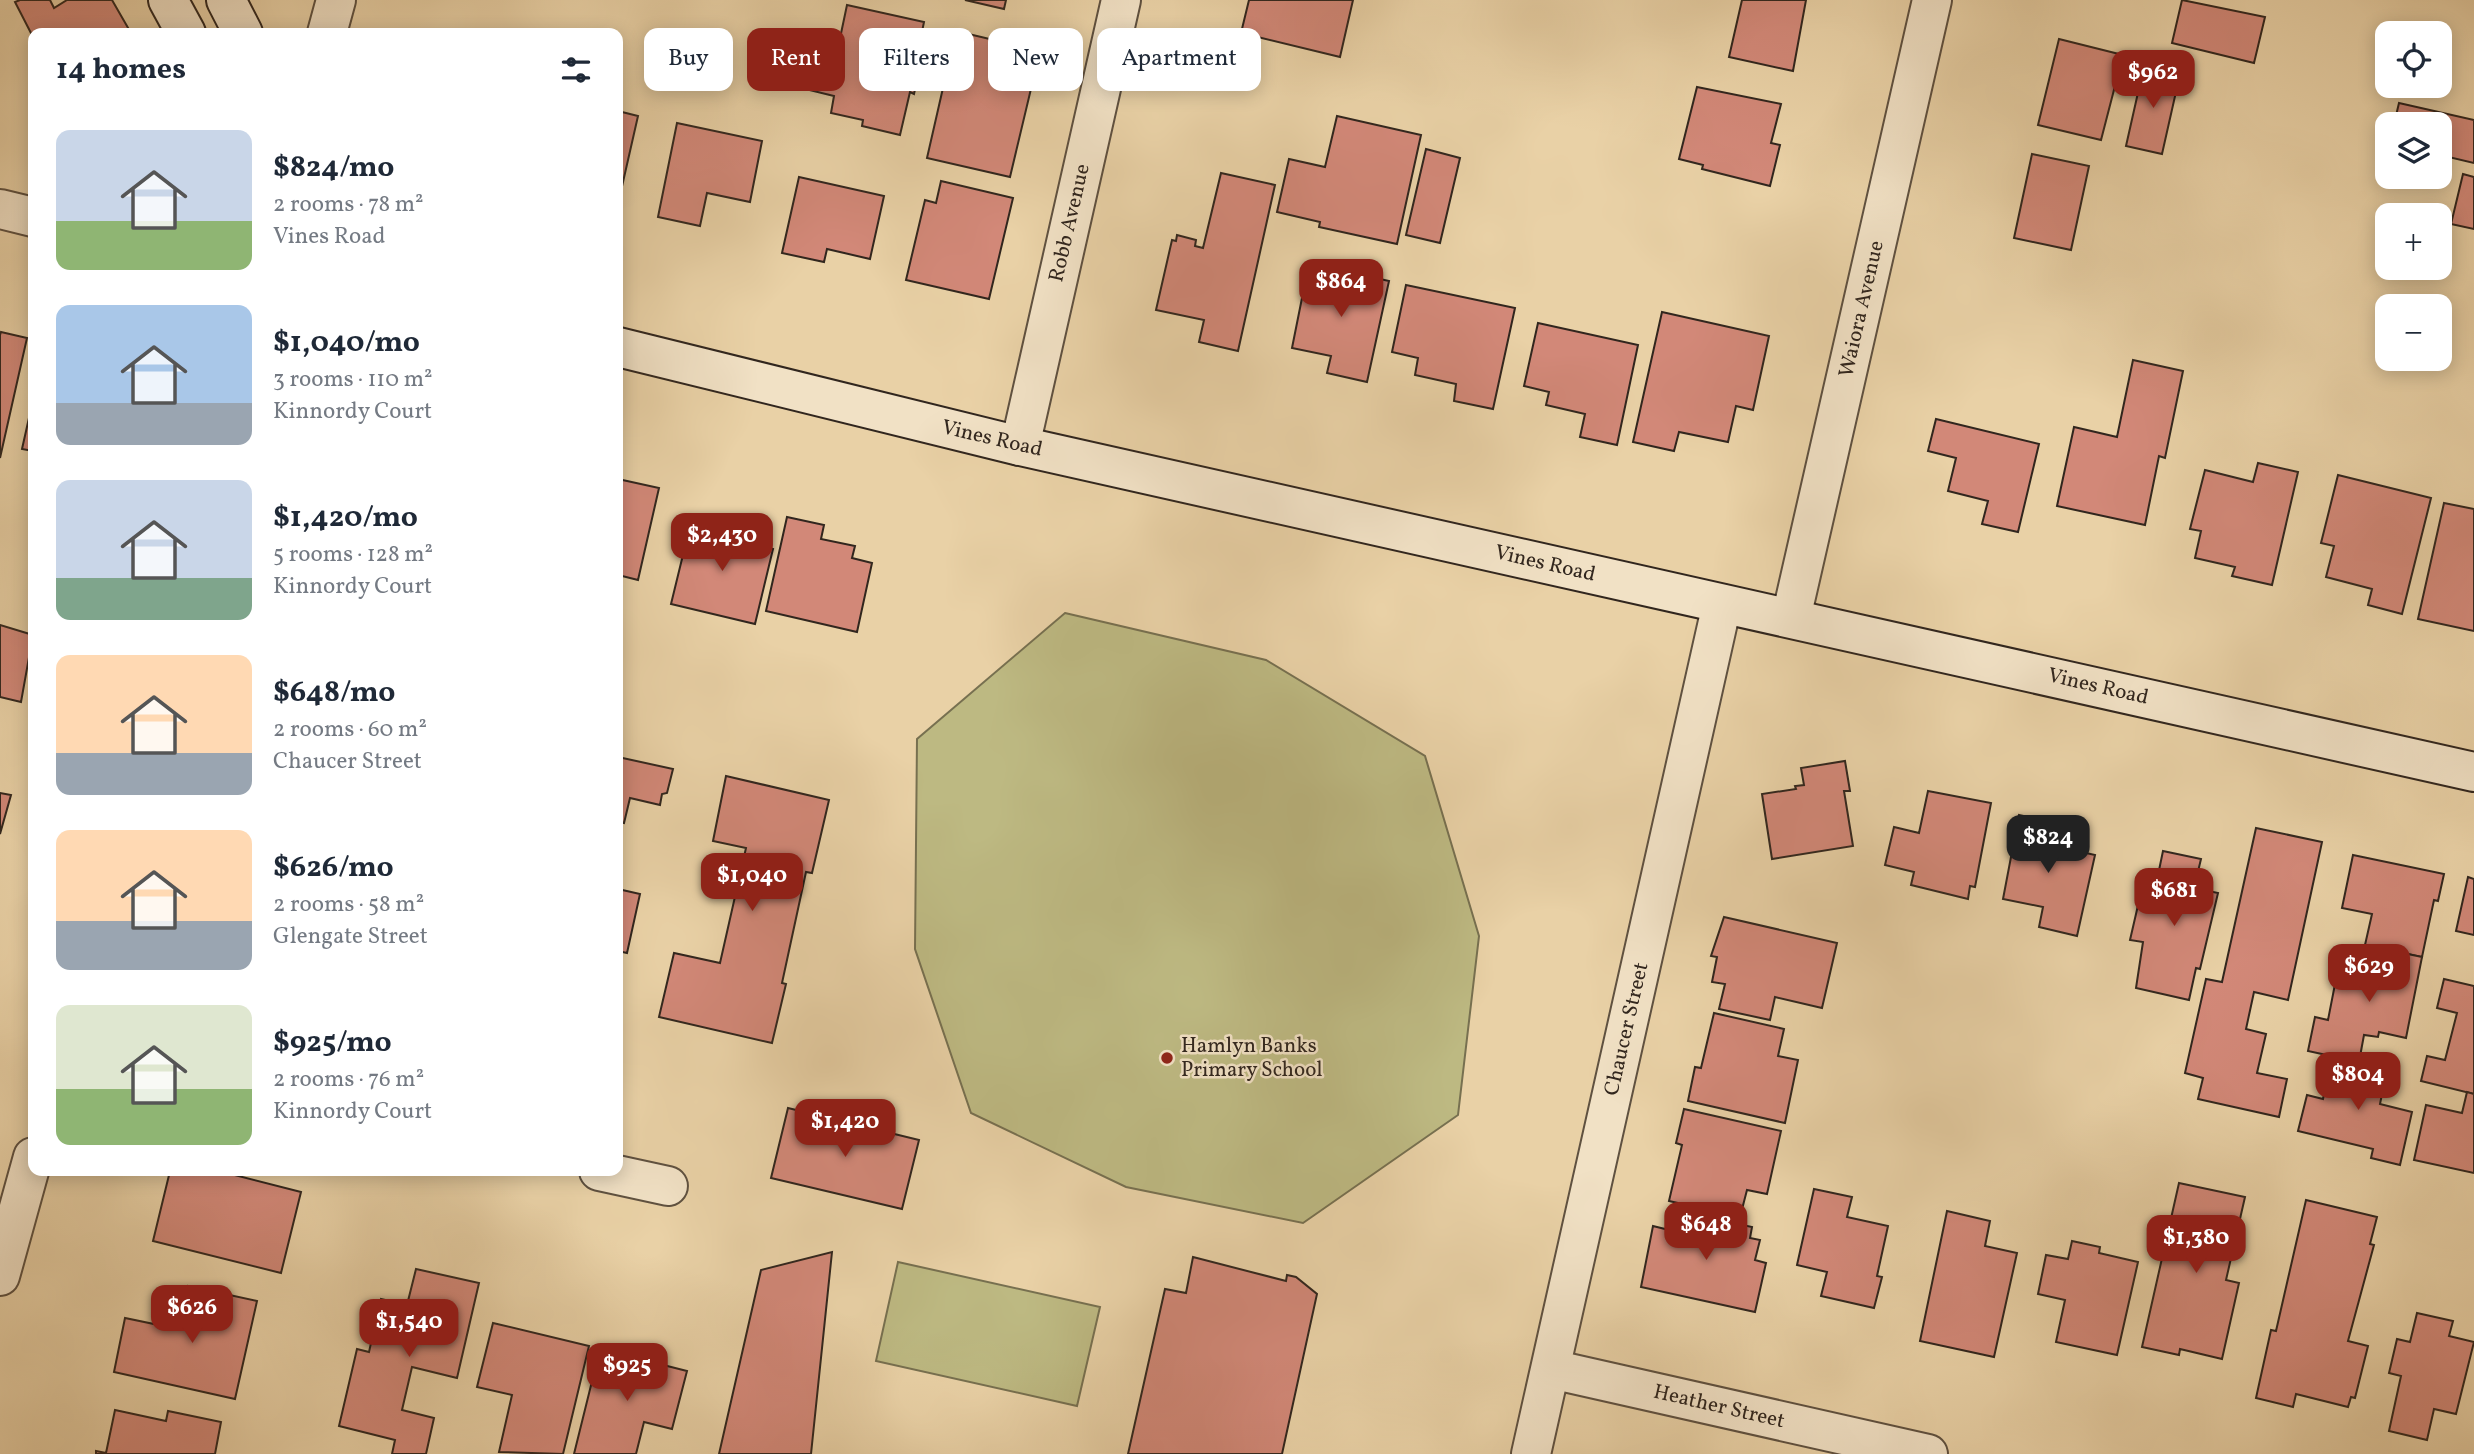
<!DOCTYPE html>
<html lang="en">
<head>
<meta charset="utf-8">
<style>
  :root { --surface:#fff; --page:#f2f2f3; --text:#1f2937; --muted:#747a83; --accent:#8f2418 }
  body { margin:0; font-family:Vollkorn,serif; background:var(--page); color:var(--text); height:100vh; display:flex; flex-direction:column; font-size:26px; white-space:nowrap }
  * { box-sizing:border-box; margin:0 }
  p { font-size:23px; color:var(--muted) }
  .icon { flex:none; width:38px; height:38px; fill:none; stroke:currentColor; stroke-width:2; stroke-linecap:round; stroke-linejoin:round }
  .map { position:relative; flex:1; overflow:hidden }
  .sheet { position:absolute; left:28px; top:28px; width:595px; height:1148px; display:flex; flex-direction:column; background:var(--surface); border-radius:14px; box-shadow:0 4px 18px #0003 }
  .sheet>* { flex:none }
  .banner { position:absolute; left:644px; top:28px; width:665px; height:63px; display:flex; gap:14px }
  .buttons { position:absolute; left:2375px; top:21px; display:grid; gap:14px }
  .buttons a { display:grid; place-items:center; width:77px; height:77px; border-radius:14px; background:var(--surface); box-shadow:0 4px 18px #0003; font-size:35px }
  .price { position:absolute; translate:-50% -60px; padding:0 16px; border-radius:14px; background:var(--accent); color:#fff; font-size:23px; line-height:46px; filter:drop-shadow(0 2px 4px #0008) }
  .price::after { content:''; position:absolute; left:50%; top:42px; width:21px; height:16px; margin-left:-10px; background:inherit; clip-path:polygon(0 0,100% 0,50% 100%) }
  .price.current { background:#222; color:#fff }
  ul { padding:0; list-style:none }
  li { display:flex; align-items:center; gap:21px; height:175px; padding:0 28px }
  li span { display:grid; place-items:center; flex:none; width:196px; height:140px; border-radius:14px; color:#555 }
  li>.icon { margin-inline-start:auto }
  span .icon { width:84px; height:84px; fill:#fffc; stroke-width:1 }
  li b { font-size:30px }
  h2 { display:flex; justify-content:space-between; align-items:center; height:84px; padding:0 28px; font-size:30px }
  .tag { padding:0 24px; border-radius:14px; background:var(--surface); box-shadow:0 4px 18px #0003; font-size:24px; line-height:63px }
  .tag.current { background:var(--accent); color:#fff }
  .map>svg:first-child { display:block }
  .green { fill:#bdb982; stroke:#777050; stroke-width:2 }
  .building { fill:#d28878; stroke:#31261e; stroke-width:2 }
  .lines { fill:none; stroke-linecap:round; stroke-linejoin:round }
  .minor-casing { stroke:#5f5140; stroke-width:42 }
  .tertiary-casing { stroke:#5f5140; stroke-width:42 }
  .secondary-casing { stroke:#31261e; stroke-width:42 }
  .minor { stroke:#f1e1c5; stroke-width:38 }
  .tertiary { stroke:#f1e1c5; stroke-width:38 }
  .secondary { stroke:#f1e1c5; stroke-width:38 }
  .poi-dot { fill:#8f2418; stroke:#f1e1c5; stroke-width:2.5 }
  .labels { text-anchor:middle; dominant-baseline:central; stroke-width:5; stroke-linejoin:round; paint-order:stroke }
  .street-label { font-size:21px; fill:#31261e; stroke:#f1e1c5 }
  .poi-label { font-size:21px; fill:#31261e; stroke:#f1e1c5; text-anchor:start }
</style>
</head>
<body>
<div class="map">
<svg width="2474" height="1454" viewBox="0 0 2474 1454">
  <rect width="100%" height="100%" fill="#e9d1a6"/>
  <filter id="stains"><feTurbulence type="fractalNoise" baseFrequency=".00286" numOctaves="4"/><feColorMatrix values="0 0 0 0 .2 0 0 0 0 .09 0 0 0 0 .02 0 0 0 .5 -.17"/></filter>
  <radialGradient id="worn" r=".72"><stop offset=".6" stop-color="#630" stop-opacity="0"/><stop offset="1" stop-color="#630" stop-opacity=".3"/></radialGradient>
  <g class="green">
    <path d="M 1065,613 L 1266,660 L 1425,756 L 1479,936 L 1458,1115 L 1303,1223 L 1126,1187 L 971,1113 L 915,949 L 917,739 Z"/>
    <path d="M 898,1262 L 1100,1307 L 1077,1406 L 876,1361 Z"/>
  </g>
  <g class="building">
    <path d="M 20,0 L 50,0 L 54,8 L 67,0 L 112,0 L 131,33 L 33,33 L 33,37 L 15,2 Z"/>
    <path d="M 965,0 L 1006,0 L 1004,9 Z"/>
    <path d="M 1249,0 L 1353,0 L 1340,57 L 1241,33 Z"/>
    <path d="M 1742,0 L 1806,0 L 1793,71 L 1729,57 Z"/>
    <path d="M 2182,0 L 2265,17 L 2254,63 L 2172,43 Z"/>
    <path d="M 847,5 L 924,22 L 916,61 L 921,62 L 914,94 L 910,92 L 900,135 L 862,126 L 863,120 L 831,113 L 834,96 L 785,84 L 796,33 L 839,43 Z"/>
    <path d="M 956,31 L 1040,51 L 1010,177 L 927,158 Z"/>
    <path d="M 2059,39 L 2123,55 L 2101,140 L 2038,125 Z"/>
    <path d="M 2144,66 L 2180,74 L 2162,154 L 2126,146 Z"/>
    <path d="M 1697,87 L 1781,104 L 1771,143 L 1780,145 L 1770,186 L 1702,169 L 1703,165 L 1679,159 Z"/>
    <path d="M 2399,103 L 2474,120 L 2474,163 L 2440,155 L 2440,124 L 2394,124 Z"/>
    <path d="M 618,111 L 638,116 L 618,204 Z"/>
    <path d="M 1337,116 L 1421,135 L 1397,244 L 1319,227 L 1320,222 L 1277,212 L 1289,159 L 1325,167 Z"/>
    <path d="M 677,123 L 762,141 L 750,202 L 707,193 L 700,226 L 658,217 Z"/>
    <path d="M 1426,149 L 1460,158 L 1440,243 L 1406,235 Z"/>
    <path d="M 2032,154 L 2089,166 L 2071,250 L 2014,238 Z"/>
    <path d="M 1221,173 L 1275,185 L 1238,351 L 1199,342 L 1204,320 L 1156,310 L 1172,240 L 1176,241 L 1177,235 L 1196,240 L 1195,246 L 1203,248 Z"/>
    <path d="M 2463,174 L 2474,177 L 2474,229 L 2451,224 Z"/>
    <path d="M 799,177 L 884,196 L 870,259 L 827,249 L 824,262 L 782,253 Z"/>
    <path d="M 941,181 L 1013,198 L 989,299 L 906,280 L 925,200 L 936,203 Z"/>
    <path d="M 1309,263 L 1389,281 L 1367,382 L 1327,373 L 1331,356 L 1292,348 Z"/>
    <path d="M 1406,285 L 1515,308 L 1493,409 L 1454,401 L 1456,384 L 1415,375 L 1418,358 L 1392,352 Z"/>
    <path d="M 1662,312 L 1769,336 L 1753,410 L 1736,406 L 1728,442 L 1679,432 L 1674,451 L 1633,442 Z"/>
    <path d="M 1538,323 L 1638,345 L 1617,445 L 1580,437 L 1585,414 L 1546,405 L 1549,392 L 1524,386 Z"/>
    <path d="M 1,332 L 27,338 L 0,458 L 0,335 Z"/>
    <path d="M 2133,360 L 2183,371 L 2165,458 L 2159,456 L 2145,525 L 2057,506 L 2074,427 L 2117,437 Z"/>
    <path d="M 33,400 L 33,451 L 22,449 Z"/>
    <path d="M 1936,419 L 2039,444 L 2018,532 L 1982,524 L 1988,501 L 1948,491 L 1956,458 L 1928,451 Z"/>
    <path d="M 2258,463 L 2298,472 L 2272,585 L 2232,576 L 2235,567 L 2195,558 L 2201,531 L 2190,529 L 2205,470 L 2253,482 Z"/>
    <path d="M 2338,475 L 2431,498 L 2402,614 L 2368,605 L 2372,589 L 2326,577 L 2334,546 L 2321,543 Z"/>
    <path d="M 618,479 L 659,488 L 638,580 L 618,575 Z"/>
    <path d="M 2444,503 L 2474,509 L 2474,631 L 2418,619 Z"/>
    <path d="M 787,517 L 824,525 L 821,539 L 855,546 L 852,558 L 872,563 L 857,632 L 766,611 Z"/>
    <path d="M 691,522 L 758,537 L 756,545 L 773,549 L 755,624 L 671,604 Z"/>
    <path d="M 0,625 L 33,635 L 21,702 L 0,697 Z"/>
    <path d="M 618,757 L 673,769 L 667,793 L 662,794 L 660,805 L 630,798 L 624,823 L 618,822 Z"/>
    <path d="M 1845,761 L 1850,791 L 1844,791 L 1853,846 L 1772,859 L 1762,794 L 1796,789 L 1795,786 L 1804,785 L 1801,768 Z"/>
    <path d="M 726,776 L 829,800 L 812,873 L 806,872 L 782,983 L 786,984 L 772,1043 L 659,1017 L 674,953 L 720,963 L 746,848 L 713,841 Z"/>
    <path d="M 1928,791 L 1991,803 L 1975,887 L 1970,886 L 1968,899 L 1911,885 L 1914,872 L 1885,865 L 1894,827 L 1919,833 Z"/>
    <path d="M 0,793 L 11,795 L 0,834 Z"/>
    <path d="M 2019,815 L 2060,824 L 2055,846 L 2095,855 L 2077,936 L 2039,927 L 2043,907 L 2003,899 Z"/>
    <path d="M 2256,828 L 2322,842 L 2288,1000 L 2254,992 L 2246,1029 L 2266,1034 L 2257,1073 L 2287,1079 L 2279,1117 L 2198,1099 L 2203,1078 L 2185,1073 L 2206,979 L 2222,982 Z"/>
    <path d="M 2163,851 L 2201,859 L 2194,888 L 2218,893 L 2200,969 L 2196,968 L 2189,1000 L 2136,988 L 2143,942 L 2130,940 L 2139,901 L 2152,904 Z"/>
    <path d="M 2353,855 L 2444,874 L 2438,901 L 2434,900 L 2422,957 L 2365,945 L 2372,914 L 2342,908 Z"/>
    <path d="M 2468,877 L 2474,879 L 2474,935 L 2456,931 Z"/>
    <path d="M 618,889 L 640,894 L 627,953 L 618,951 Z"/>
    <path d="M 1724,917 L 1837,943 L 1822,1008 L 1775,997 L 1770,1020 L 1719,1009 L 1725,984 L 1712,982 L 1717,957 L 1711,956 Z"/>
    <path d="M 2365,945 L 2422,957 L 2406,1038 L 2379,1032 L 2378,1037 L 2364,1035 L 2359,1062 L 2308,1051 L 2315,1017 L 2328,1020 L 2336,979 L 2356,983 Z"/>
    <path d="M 2444,979 L 2474,986 L 2474,1094 L 2421,1081 L 2427,1056 L 2445,1060 L 2457,1013 L 2437,1008 Z"/>
    <path d="M 1714,1013 L 1784,1029 L 1778,1056 L 1798,1060 L 1785,1123 L 1688,1101 L 1695,1067 L 1701,1068 Z"/>
    <path d="M 2333,1057 L 2387,1069 L 2380,1104 L 2412,1112 L 2400,1165 L 2371,1158 L 2373,1149 L 2298,1131 L 2307,1095 L 2323,1099 Z"/>
    <path d="M 2467,1092 L 2474,1094 L 2474,1173 L 2414,1160 L 2426,1105 L 2462,1113 Z"/>
    <path d="M 788,1108 L 919,1140 L 902,1209 L 771,1178 Z"/>
    <path d="M 1684,1109 L 1781,1131 L 1767,1194 L 1747,1190 L 1740,1217 L 1669,1201 L 1682,1145 L 1676,1143 Z"/>
    <path d="M 170,1171 L 219,1171 L 301,1192 L 281,1273 L 153,1241 Z"/>
    <path d="M 2179,1183 L 2245,1197 L 2226,1280 L 2239,1283 L 2222,1359 L 2180,1349 L 2179,1355 L 2142,1347 Z"/>
    <path d="M 1814,1189 L 1852,1197 L 1847,1217 L 1888,1226 L 1877,1276 L 1882,1277 L 1874,1308 L 1821,1296 L 1827,1272 L 1797,1265 Z"/>
    <path d="M 2306,1200 L 2377,1217 L 2370,1244 L 2374,1245 L 2348,1341 L 2368,1346 L 2355,1398 L 2351,1397 L 2348,1407 L 2296,1394 L 2293,1407 L 2256,1398 L 2271,1330 L 2276,1331 Z"/>
    <path d="M 1947,1211 L 1990,1221 L 1985,1246 L 2017,1253 L 1994,1357 L 1920,1341 Z"/>
    <path d="M 1681,1212 L 1752,1227 L 1750,1238 L 1760,1240 L 1755,1260 L 1766,1263 L 1755,1312 L 1641,1287 L 1653,1226 L 1677,1232 Z"/>
    <path d="M 2072,1241 L 2100,1247 L 2099,1253 L 2138,1262 L 2117,1355 L 2056,1342 L 2065,1300 L 2038,1294 L 2046,1255 L 2068,1259 Z"/>
    <path d="M 832,1252 L 811,1454 L 719,1454 L 761,1270 Z"/>
    <path d="M 1193,1257 L 1286,1281 L 1287,1275 L 1296,1277 L 1317,1294 L 1282,1454 L 1128,1454 L 1165,1289 L 1186,1293 Z"/>
    <path d="M 416,1269 L 479,1283 L 457,1378 L 412,1367 L 402,1410 L 434,1418 L 426,1454 L 392,1454 L 395,1440 L 339,1426 L 357,1349 L 369,1352 L 381,1299 L 407,1305 Z"/>
    <path d="M 188,1286 L 257,1301 L 235,1399 L 114,1372 L 125,1318 L 178,1329 Z"/>
    <path d="M 2417,1313 L 2453,1321 L 2449,1336 L 2474,1342 L 2456,1414 L 2434,1409 L 2427,1440 L 2389,1431 L 2401,1376 L 2389,1373 L 2397,1339 L 2410,1342 Z"/>
    <path d="M 493,1323 L 589,1346 L 563,1454 L 499,1452 L 512,1395 L 477,1387 Z"/>
    <path d="M 600,1349 L 687,1371 L 672,1429 L 644,1422 L 636,1454 L 574,1454 Z"/>
    <path d="M 115,1410 L 166,1421 L 168,1411 L 221,1422 L 215,1454 L 96,1454 L 96,1451 L 106,1453 Z"/>
  </g>
  <g class="lines">
    <defs>
      <g id="minor">
        <path d="M 327,33 L 336,0"/>
        <path d="M 0,209 L 33,217"/>
        <path d="M 1020,446 L 1121,0"/>
        <path d="M 599,1171 L 668,1186"/>
        <path d="M 0,1276 L 33,1157"/>
        <path d="M 1551,1369 L 1928,1454"/>
      </g>
      <g id="tertiary">
        <path d="M 1791,618 L 1932,0"/>
        <path d="M 1531,1454 L 1722,604"/>
      </g>
      <g id="secondary">
        <path d="M 168,0 L 186,33"/>
        <path d="M 226,0 L 243,33"/>
        <path d="M 618,347 L 1020,446 L 2474,772"/>
      </g>
    </defs>
    <use href="#minor" class="minor-casing"/>
    <use href="#tertiary" class="tertiary-casing"/>
    <use href="#secondary" class="secondary-casing"/>
    <use href="#minor" class="minor"/>
    <use href="#tertiary" class="tertiary"/>
    <use href="#secondary" class="secondary"/>
  </g>
  <circle class="poi-dot" cx="1167" cy="1058" r="7"/>
  <g class="labels">
    <g class="street-label">
      <text transform="translate(1070 223) rotate(-77)">Robb Avenue</text>
      <text transform="translate(1862 309) rotate(-77)">Waiora Avenue</text>
      <text transform="translate(992 439) rotate(13)">Vines Road</text>
      <text transform="translate(1545 564) rotate(13)">Vines Road</text>
      <text transform="translate(2098 687) rotate(13)">Vines Road</text>
      <text transform="translate(1627 1029) rotate(-77)">Chaucer Street</text>
      <text transform="translate(1719 1407) rotate(13)">Heather Street</text>
    </g>
    <g class="poi-label">
      <text x="1181" y="1046">Hamlyn Banks<tspan x="1181" dy="24">Primary School</tspan></text>
    </g>
  </g>
  <rect width="100%" height="100%" filter="url(#stains)"/>
  <rect width="100%" height="100%" fill="url(#worn)"/>
</svg>
<div class="buttons">
<a><svg class="icon" aria-label="locate" viewBox="0 0 24 24"><circle cx="12" cy="12" r="6"/><path d="M12 2v4M12 18v4M2 12h4M18 12h4"/></svg></a>
<a><svg class="icon" aria-label="layers" viewBox="0 0 24 24"><path d="M12 4l9 5-9 5-9-5zM3 14l9 5 9-5"/></svg></a>
<a>+</a>
<a>−</a>
</div>
<b class="price" style="left:2153px;top:110px">$962</b>
<b class="price" style="left:1341px;top:319px">$864</b>
<b class="price" style="left:722px;top:573px">$2,430</b>
<b class="price current" style="left:2048px;top:875px">$824</b>
<b class="price" style="left:752px;top:913px">$1,040</b>
<b class="price" style="left:2174px;top:928px">$681</b>
<b class="price" style="left:2369px;top:1004px">$629</b>
<b class="price" style="left:2358px;top:1112px">$804</b>
<b class="price" style="left:845px;top:1159px">$1,420</b>
<b class="price" style="left:1706px;top:1262px">$648</b>
<b class="price" style="left:2196px;top:1275px">$1,380</b>
<b class="price" style="left:192px;top:1345px">$626</b>
<b class="price" style="left:409px;top:1359px">$1,540</b>
<b class="price" style="left:627px;top:1403px">$925</b>
<div class="banner">
<a class="tag">Buy</a>
<a class="tag current">Rent</a>
<a class="tag">Filters</a>
<a class="tag">New</a>
<a class="tag">Apartment</a>
</div>
<section class="sheet">
<h2>14 homes<svg class="icon" aria-label="filters" viewBox="0 0 24 24"><path d="M4 7h16M4 17h16"/><circle cx="9" cy="7" r="2"/><circle cx="15" cy="17" r="2"/></svg></h2>
<ul>
<li><span style="background:linear-gradient(#c9d6e8 65%,#8fb573 0)"><svg class="icon" aria-label="home" viewBox="0 0 24 24"><path d="M3 11l9-7 9 7M6 9v11h12V9"/></svg></span><div><b>$824/mo</b><p>2 rooms · 78 m²</p><p>Vines Road</p></div></li>
<li><span style="background:linear-gradient(#a9c7e8 70%,#9aa5b1 0)"><svg class="icon" aria-label="home" viewBox="0 0 24 24"><path d="M3 11l9-7 9 7M6 9v11h12V9"/></svg></span><div><b>$1,040/mo</b><p>3 rooms · 110 m²</p><p>Kinnordy Court</p></div></li>
<li><span style="background:linear-gradient(#c9d6e8 70%,#7fa58c 0)"><svg class="icon" aria-label="home" viewBox="0 0 24 24"><path d="M3 11l9-7 9 7M6 9v11h12V9"/></svg></span><div><b>$1,420/mo</b><p>5 rooms · 128 m²</p><p>Kinnordy Court</p></div></li>
<li><span style="background:linear-gradient(#ffd9b3 70%,#9aa5b1 0)"><svg class="icon" aria-label="home" viewBox="0 0 24 24"><path d="M3 11l9-7 9 7M6 9v11h12V9"/></svg></span><div><b>$648/mo</b><p>2 rooms · 60 m²</p><p>Chaucer Street</p></div></li>
<li><span style="background:linear-gradient(#ffd9b3 65%,#9aa5b1 0)"><svg class="icon" aria-label="home" viewBox="0 0 24 24"><path d="M3 11l9-7 9 7M6 9v11h12V9"/></svg></span><div><b>$626/mo</b><p>2 rooms · 58 m²</p><p>Glengate Street</p></div></li>
<li><span style="background:linear-gradient(#dfe7d0 60%,#8fb573 0)"><svg class="icon" aria-label="home" viewBox="0 0 24 24"><path d="M3 11l9-7 9 7M6 9v11h12V9"/></svg></span><div><b>$925/mo</b><p>2 rooms · 76 m²</p><p>Kinnordy Court</p></div></li>
</ul>
</section>
</div>
</body>
</html>
